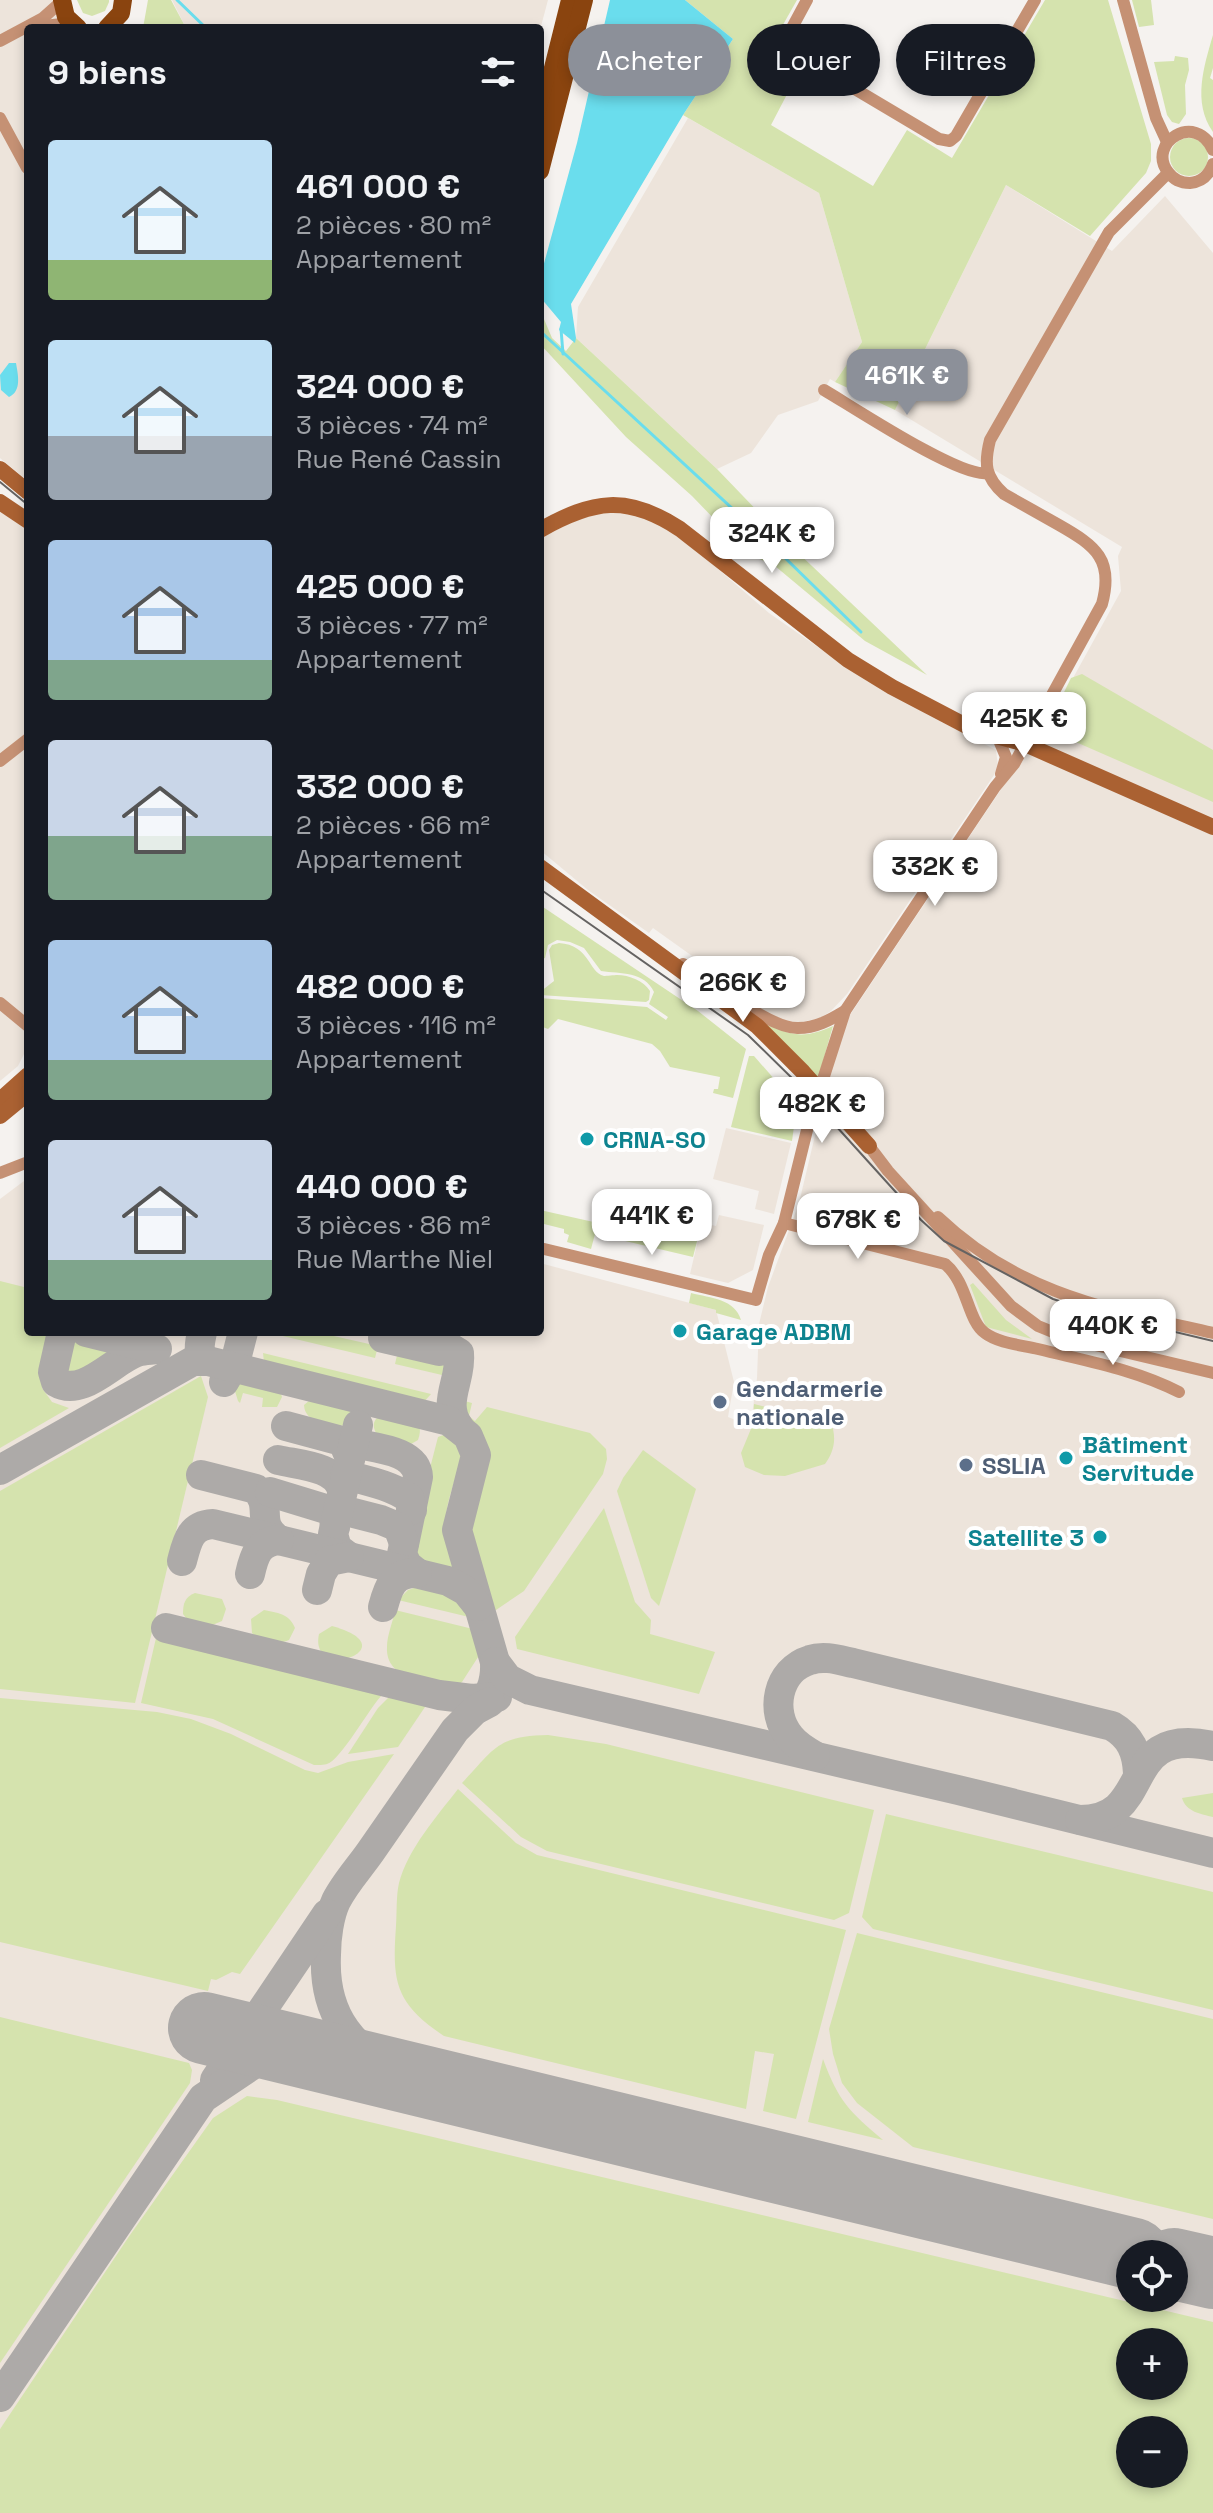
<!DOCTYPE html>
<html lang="fr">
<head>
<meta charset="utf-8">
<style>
  :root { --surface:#171b24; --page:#20242c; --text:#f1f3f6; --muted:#9ea1a6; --accent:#8c9099 }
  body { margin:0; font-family:"Space Grotesk",sans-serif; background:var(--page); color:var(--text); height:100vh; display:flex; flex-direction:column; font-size:30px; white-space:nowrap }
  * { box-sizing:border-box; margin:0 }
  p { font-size:26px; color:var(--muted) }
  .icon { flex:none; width:44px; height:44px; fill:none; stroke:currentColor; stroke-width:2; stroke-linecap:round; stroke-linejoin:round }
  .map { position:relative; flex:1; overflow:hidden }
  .sheet { position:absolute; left:24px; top:24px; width:520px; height:1312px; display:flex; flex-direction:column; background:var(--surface); border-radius:8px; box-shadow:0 4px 12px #0003 }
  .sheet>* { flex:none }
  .guide { position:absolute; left:568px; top:24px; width:524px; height:72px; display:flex; gap:16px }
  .tools { position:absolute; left:1116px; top:2240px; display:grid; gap:16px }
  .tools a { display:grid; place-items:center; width:72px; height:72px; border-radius:50%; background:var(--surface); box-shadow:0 4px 12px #0003; font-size:40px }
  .price { position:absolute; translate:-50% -68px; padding:0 18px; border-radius:16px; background:#fff; color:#222; font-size:26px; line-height:52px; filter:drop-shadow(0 2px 4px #0008) }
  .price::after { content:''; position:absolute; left:50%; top:48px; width:24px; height:18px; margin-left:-12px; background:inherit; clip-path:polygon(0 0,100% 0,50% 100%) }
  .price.selected { background:var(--accent); color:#fff }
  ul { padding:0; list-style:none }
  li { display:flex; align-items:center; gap:24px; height:200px; padding:0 24px }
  li span { display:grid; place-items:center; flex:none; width:224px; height:160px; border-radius:8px; color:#555 }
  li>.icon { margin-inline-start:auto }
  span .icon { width:96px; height:96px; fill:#fffc; stroke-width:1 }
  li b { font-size:34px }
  h2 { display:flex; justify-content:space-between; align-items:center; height:96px; padding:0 24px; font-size:34px }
  .pill { padding:0 28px; border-radius:36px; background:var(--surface); box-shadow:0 4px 12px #0003; font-size:28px; line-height:72px }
  .pill.selected { background:var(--accent); color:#fff }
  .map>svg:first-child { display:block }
  .built { fill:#ede4db; fill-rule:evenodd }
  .green { fill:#d5e3ae; fill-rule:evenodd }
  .water { fill:#6added }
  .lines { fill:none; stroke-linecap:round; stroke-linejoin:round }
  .stream { stroke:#6added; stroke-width:3 }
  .taxiway { stroke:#adaaa8; stroke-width:30 }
  .runway { stroke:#adaaa8; stroke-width:72 }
  .street { stroke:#c59174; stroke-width:12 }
  .secondary { stroke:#aa6132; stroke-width:16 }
  .primary { stroke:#8a440f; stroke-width:18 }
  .tram { stroke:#656362; stroke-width:2 }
  .culture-dot { fill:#0f9aa8; stroke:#fff; stroke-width:3 }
  .service-dot { fill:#5c6f8a; stroke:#fff; stroke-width:3 }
  .labels { text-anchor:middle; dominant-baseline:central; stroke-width:8; stroke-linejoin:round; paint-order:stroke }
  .culture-label { font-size:24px; font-weight:bold; fill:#0d838f; stroke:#fff; text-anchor:start }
  .service-label { font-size:24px; font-weight:bold; fill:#4e5e75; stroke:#fff; text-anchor:start }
</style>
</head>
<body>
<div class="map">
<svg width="1213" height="2513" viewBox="0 0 1213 2513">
  <rect width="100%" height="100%" fill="#f5f2ef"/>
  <g class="built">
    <path d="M 0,0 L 58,0 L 70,28 L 28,28 L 28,481 L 0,458 Z"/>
    <path d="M 172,0 L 548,0 L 540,30 L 186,28 Z"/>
    <path d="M 688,118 L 819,193 L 862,342 L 835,382 L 830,379 L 818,401 L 778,415 L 751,453 L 717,469 L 576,338 L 578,307 Z"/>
    <path d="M 1006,185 L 1112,251 L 1165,196 L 1213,253 L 1213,2513 L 13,2411 L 0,2429 L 0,1199 L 28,1178 L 28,1332 L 540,1332 L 540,1263 L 716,1310 L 734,1382 L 728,1417 L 743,1423 L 744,1421 L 751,1423 L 757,1378 L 759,1324 L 768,1287 L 799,1203 L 840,1030 L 1018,764 L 1046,727 L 1121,591 L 1118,556 L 1122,547 L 895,410 ZM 1130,2254 L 1174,2254 L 1174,2298 L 1130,2298 ZM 1130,2342 L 1174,2342 L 1174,2386 L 1130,2386 ZM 1130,2430 L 1174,2430 L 1174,2474 L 1130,2474 Z"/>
    <path d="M 0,511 L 28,531 L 28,1046 L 18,1066 L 0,1081 Z"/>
    <path d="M 604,512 L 626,512 L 659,524 L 696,550 L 769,613 L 825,652 L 928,715 L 996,750 L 998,766 L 994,775 L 847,994 L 831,1011 L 820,1018 L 797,1023 L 781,1022 L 705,973 L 709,968 L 653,928 L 649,933 L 588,890 L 540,850 L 540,539 L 573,521 Z"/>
    <path d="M 726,1128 L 791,1143 L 774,1214 L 755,1209 L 759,1191 L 713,1179 Z"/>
    <path d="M 719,1215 L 764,1225 L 753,1270 L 728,1283 L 690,1274 L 702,1223 L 716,1226 Z"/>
  </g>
  <g class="green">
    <path d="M 77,0 L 109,0 L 109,2 L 105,11 L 92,16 L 83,13 Z"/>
    <path d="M 148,0 L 171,0 L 186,28 L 143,28 Z"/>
    <path d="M 685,0 L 797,0 L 763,60 L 795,79 L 771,125 L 873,186 L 907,130 L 952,158 L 1045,0 L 1108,0 L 1151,144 L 1151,161 L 1146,173 L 1090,236 L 1006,185 L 895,410 L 835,382 L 862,342 L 819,193 L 683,115 L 733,39 Z"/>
    <path d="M 1132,0 L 1151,0 L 1154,25 L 1139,27 Z"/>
    <path d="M 1213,35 L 1213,68 L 1210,78 L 1213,80 L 1213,132 C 1192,102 1204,66 1213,35 Z"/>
    <path d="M 1175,56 L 1188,58 L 1189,70 L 1185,85 L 1186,114 L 1179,124 L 1172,122 L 1167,115 L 1154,62 L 1174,61 Z"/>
    <circle cx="1189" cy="157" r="19"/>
    <path d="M 541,312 L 552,338 L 566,351 L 576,338 L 717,469 L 793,548 L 927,675 L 865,641 L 775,566 L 748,554 L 692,496 L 626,437 L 540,344 Z"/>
    <path d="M 1082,674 L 1213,750 L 1213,802 L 1046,729 L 1071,678 Z"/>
    <path d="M 540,905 L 698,1011 L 746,1049 L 733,1098 L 713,1093 L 714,1089 L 718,1089 L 720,1077 L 670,1067 L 660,1051 L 652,1044 L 558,1019 L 548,1029 L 540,1026 L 540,998 L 647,1007 L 666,1020 L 668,1017 L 649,1004 L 654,992 C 644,971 621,974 601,971 L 584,948 L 570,942 L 557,940 L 548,945 L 545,958 L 540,960 Z"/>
    <path d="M 559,943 C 590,945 588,972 604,976 C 606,976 615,975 617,975 C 629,975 644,981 650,991 L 649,1000 L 646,1002 L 540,995 L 540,992 L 554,981 L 549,950 L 552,945 Z"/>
    <path d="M 760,1018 C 787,1036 802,1040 833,1026 L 818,1079 Z"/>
    <path d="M 749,1056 L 754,1056 L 797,1105 L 792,1141 L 731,1127 Z"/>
    <path d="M 540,1210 L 598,1223 L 591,1249 L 567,1242 L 569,1235 L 564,1233 L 564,1229 L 540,1223 Z"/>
    <path d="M 615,1221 L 657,1230 L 662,1227 L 673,1235 L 688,1234 L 702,1222 L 693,1257 L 604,1236 L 609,1224 Z"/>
    <path d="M 0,1281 L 28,1288 L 28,1332 L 55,1332 L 42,1388 L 52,1402 L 69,1408 L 0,1448 Z"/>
    <path d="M 973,1283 L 1006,1320 L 1032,1339 L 986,1327 L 970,1285 Z"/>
    <path d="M 691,1293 C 711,1298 735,1299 741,1320 L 716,1313 L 716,1310 L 689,1303 Z"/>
    <path d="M 266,1332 L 316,1332 L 378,1346 L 375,1358 Z"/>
    <path d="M 77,1337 L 111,1347 L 112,1356 L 74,1381 L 67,1381 L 61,1378 L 59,1370 L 68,1341 Z"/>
    <path d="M 398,1351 L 441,1361 L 445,1366 L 442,1375 L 395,1364 Z"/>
    <path d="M 263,1353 L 431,1394 L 423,1403 L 268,1368 L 264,1362 Z"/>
    <path d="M 201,1376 L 208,1397 L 135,1703 L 0,1689 L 0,1491 Z"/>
    <path d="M 245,1379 L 279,1388 L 282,1397 L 277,1407 L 262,1407 L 263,1398 L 243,1393 L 240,1403 L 238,1401 L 234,1388 Z"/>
    <path d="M 316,1395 L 347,1403 L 352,1416 L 348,1423 L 341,1426 C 326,1423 305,1423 304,1405 Z"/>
    <path d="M 461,1400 L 472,1403 L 469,1416 L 475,1421 L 487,1407 L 590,1433 L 606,1449 L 607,1459 L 603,1474 L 524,1591 L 496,1610 L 493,1611 C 486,1586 464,1539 469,1515 C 473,1495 487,1476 486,1455 C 486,1432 462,1422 461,1400 Z"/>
    <path d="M 754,1404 L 831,1423 C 837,1438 834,1452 825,1464 L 785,1476 L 764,1475 L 745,1467 L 741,1453 L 753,1424 Z"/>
    <path d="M 387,1412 C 404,1416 427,1417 418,1440 L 411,1444 L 378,1436 C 370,1424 374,1417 387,1412 Z"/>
    <path d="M 446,1434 L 456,1440 L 463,1454 C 448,1504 437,1519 455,1570 C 436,1565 417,1563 411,1542 L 438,1437 Z"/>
    <path d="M 643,1450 L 696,1489 L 659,1606 L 651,1598 L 617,1491 L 623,1478 Z"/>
    <path d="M 604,1508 L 635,1602 L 651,1620 L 650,1634 L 715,1652 L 699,1694 L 517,1649 L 515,1637 Z"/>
    <path d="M 417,1587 C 440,1589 460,1595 469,1617 L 398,1600 L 408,1590 Z"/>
    <path d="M 195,1593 L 222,1599 L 226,1609 L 222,1621 L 210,1626 L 189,1622 L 183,1614 C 183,1603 185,1597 195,1593 Z"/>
    <path d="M 264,1610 C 277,1613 289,1613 295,1628 L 289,1640 C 277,1645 262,1643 252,1633 L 251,1619 Z"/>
    <path d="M 395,1610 L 473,1629 L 480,1654 L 462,1682 L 456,1686 C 431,1682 385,1681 387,1647 C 387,1635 393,1622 395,1610 Z"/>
    <path d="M 332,1626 C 411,1648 308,1684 319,1634 Z"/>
    <path d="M 156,1638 L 383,1694 C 369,1708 341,1760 327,1764 C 326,1765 315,1765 314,1765 L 213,1719 L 141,1703 Z"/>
    <path d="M 390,1696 L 427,1704 L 398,1747 L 348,1754 L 378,1708 Z"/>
    <path d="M 0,1698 L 157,1712 L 191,1719 L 231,1734 L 305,1770 L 318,1773 L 348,1762 L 394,1754 L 240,1974 L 232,1972 L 216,1980 L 211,1979 L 208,1991 L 0,1942 Z"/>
    <path d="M 548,1735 L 606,1744 L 874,1810 L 849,1913 L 834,1920 L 547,1851 L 521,1837 L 462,1783 C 495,1748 497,1736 548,1735 Z"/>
    <path d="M 458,1789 L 516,1843 L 537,1855 L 846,1930 L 796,2119 L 763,2111 L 774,2054 L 755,2051 L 746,2109 L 444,2036 C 395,2003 392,1982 396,1926 C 397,1912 396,1896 399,1883 C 408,1849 437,1816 458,1789 Z"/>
    <path d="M 1213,1793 L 1213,1817 C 1201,1814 1186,1812 1182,1798 Z"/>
    <path d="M 886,1814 L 1213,1892 L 1213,2010 L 873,1929 L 862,1917 Z"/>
    <path d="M 857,1933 L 1213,2019 L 1213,2219 L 913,2147 L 857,2103 L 842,2083 L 833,2054 L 829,2029 Z"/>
    <path d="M 0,2017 L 189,2063 L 192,2070 L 190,2083 L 0,2363 Z"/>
    <path d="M 823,2059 C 839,2102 849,2111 883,2140 L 808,2122 Z"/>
    <path d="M 247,2096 L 277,2100 L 1213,2322 L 1213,2513 L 0,2513 L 0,2429 L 130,2235 L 213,2118 ZM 1130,2342 L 1174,2342 L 1174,2386 L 1130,2386 ZM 1130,2430 L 1174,2430 L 1174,2474 L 1130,2474 Z"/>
  </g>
  <g class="water">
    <path d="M 610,0 L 685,0 L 733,39 L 683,115 L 571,304 L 576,338 L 575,343 L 559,330 L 561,322 L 540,297 L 540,278 L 577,143 Z"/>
    <path d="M 9,363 L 16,363 C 18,375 22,391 9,397 L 1,390 L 0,375 Z"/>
  </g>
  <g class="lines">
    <g class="stream">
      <path d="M 177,0 L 206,28"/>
      <path d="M 561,329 L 563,354"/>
      <path d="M 540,331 L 774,547"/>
      <path d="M 780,553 L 861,632"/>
    </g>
    <g class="taxiway">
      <path d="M 62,1332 L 53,1372 L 56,1382 C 83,1398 112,1361 137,1352 C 143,1350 151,1350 157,1349"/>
      <path d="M 86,1332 L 155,1349"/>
      <path d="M 202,1332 C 200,1343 196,1354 208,1361"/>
      <path d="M 383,1338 L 439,1351 L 449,1347 L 459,1353 C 462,1380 441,1403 459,1427"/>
      <path d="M 224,1382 L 235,1363 L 243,1332"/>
      <path d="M 286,1426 L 338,1440 L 344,1444 L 350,1458"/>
      <path d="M 353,1443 C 374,1448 417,1450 418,1477 L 402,1554 L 407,1565 L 417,1573"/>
      <path d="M 278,1460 C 299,1465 336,1466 342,1490"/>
      <path d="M 0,1470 L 193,1361 L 208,1361 L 449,1421 L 468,1436 L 476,1455 L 457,1530 L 495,1662 C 496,1683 490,1697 475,1710"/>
      <path d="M 201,1475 L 256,1489 C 274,1508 254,1523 279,1540"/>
      <path d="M 345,1475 C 368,1481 390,1485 409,1498 L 412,1510"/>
      <path d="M 270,1492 L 329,1510 L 334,1517 L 335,1527"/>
      <path d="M 338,1509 L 381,1520 L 398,1527 L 404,1543"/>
      <path d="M 349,1557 L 337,1548 L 333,1534 L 358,1425"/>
      <path d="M 182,1561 C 187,1542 190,1525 213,1524 L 448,1581 L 466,1591 L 478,1606"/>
      <path d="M 250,1574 C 254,1556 258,1542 279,1540"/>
      <path d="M 317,1590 L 321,1574 L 329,1561 L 349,1557"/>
      <path d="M 383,1607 C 388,1588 393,1572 417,1573"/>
      <path d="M 166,1628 L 439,1695 L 472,1699 L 497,1697"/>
      <path d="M 495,1662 L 508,1679 L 530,1690 L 958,1790 L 1213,1853"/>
      <path d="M 815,1756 C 806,1751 797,1746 790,1737 C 769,1712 777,1670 810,1660 C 824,1655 839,1660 853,1663 L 1112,1726 C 1131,1737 1137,1752 1138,1773"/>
      <path d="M 1080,1820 C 1157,1820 1116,1725 1213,1746"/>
      <path d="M 407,2078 C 354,2051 323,2018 326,1955 C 326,1938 329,1916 336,1901 C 345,1883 360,1867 371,1851 C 399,1810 427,1771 455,1730 L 475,1710 L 490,1702"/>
      <path d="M 215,2080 L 327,1914"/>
      <path d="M 0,2397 L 203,2098 L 270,2053 L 311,2055"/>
    </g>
    <g class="runway">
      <path d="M 204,2028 L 1134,2254"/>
      <path d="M 1174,2264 L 1213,2273"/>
    </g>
    <g class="street">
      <path d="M 807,0 L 787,37 L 786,48 L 939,139 L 950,141 L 956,136 L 1035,0"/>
      <path d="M 1123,0 L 1156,118 L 1167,142"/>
      <path d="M 35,27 L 71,23"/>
      <path d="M 0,41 L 43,18 L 62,1"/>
      <path d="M 0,118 L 27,168"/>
      <path d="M 1213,150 C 1196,111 1146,143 1168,172 C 1173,179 1181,183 1190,183 C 1202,182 1209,175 1213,164"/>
      <path d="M 824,390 C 853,407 960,478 987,473"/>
      <path d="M 998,738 L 1006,757 L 1001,774"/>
      <path d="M 0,761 L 28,739"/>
      <path d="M 683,964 C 712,980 768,1029 798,1028 C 816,1028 830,1020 845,1011"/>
      <path d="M 0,1003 L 28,1026"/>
      <path d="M 869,1146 L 888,1171 L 1011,1306 L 1038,1326 L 1070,1339 L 1213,1373"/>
      <path d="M 0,1173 L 28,1162"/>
      <path d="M 938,1217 C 1020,1295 1108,1309 1213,1333"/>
      <path d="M 784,1223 L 945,1264 C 968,1283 967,1320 985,1333 C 998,1343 1021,1345 1038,1349 C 1086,1361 1134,1369 1179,1392"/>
      <path d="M 540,1248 L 756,1300 L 769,1255 L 784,1223 L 808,1126 L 845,1011 L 995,787 L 1014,764 L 1102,604 C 1114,560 1096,546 1059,525 C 1041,515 1022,504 1004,494 C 985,477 984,464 990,440 L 1109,232 L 1168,173"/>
    </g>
    <g class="secondary">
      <path d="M 0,469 L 28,492"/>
      <path d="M 0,502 L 28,521"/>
      <path d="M 540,530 C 593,500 627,494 680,529 L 848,660 L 892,687 L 974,730 L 1025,744 L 1213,827"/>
      <path d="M 540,867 L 757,1026 L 803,1072 L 869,1146"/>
      <path d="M 0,1100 L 28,1075"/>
      <path d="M 0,1116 L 28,1093"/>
    </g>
    <g class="primary">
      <path d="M 62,0 L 66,17 L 78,28"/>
      <path d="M 107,28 L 121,13 L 123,0"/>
      <path d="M 540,120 L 570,0"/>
      <path d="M 540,171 L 584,0"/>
    </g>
    <g class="tram">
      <path d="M 0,482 L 28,505"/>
      <path d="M 540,889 L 748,1035 L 798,1084 L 921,1220 L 944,1241 L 1053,1299 L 1092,1312 L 1213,1341"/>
    </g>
  </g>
  <g class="culture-dot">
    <circle cx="587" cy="1139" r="8"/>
    <circle cx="680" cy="1331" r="8"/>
    <circle cx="1066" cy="1458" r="8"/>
    <circle cx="1100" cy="1537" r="8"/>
  </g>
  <g class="service-dot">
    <circle cx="720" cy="1402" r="8"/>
    <circle cx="966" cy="1465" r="8"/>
  </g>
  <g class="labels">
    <g class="culture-label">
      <text x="603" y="1139">CRNA-SO</text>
      <text x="696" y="1331">Garage ADBM</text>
      <text x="1082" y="1444">Bâtiment<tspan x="1082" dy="28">Servitude</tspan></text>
      <text x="1084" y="1537" text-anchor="end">Satellite 3</text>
    </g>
    <g class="service-label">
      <text x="736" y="1388">Gendarmerie<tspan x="736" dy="28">nationale</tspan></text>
      <text x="982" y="1465">SSLIA</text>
    </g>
  </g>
</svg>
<div class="tools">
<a><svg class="icon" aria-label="locate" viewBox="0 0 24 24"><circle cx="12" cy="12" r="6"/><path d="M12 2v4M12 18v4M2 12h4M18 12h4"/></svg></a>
<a>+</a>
<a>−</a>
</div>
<b class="price selected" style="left:907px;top:417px">461K €</b>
<b class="price" style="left:772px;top:575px">324K €</b>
<b class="price" style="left:1024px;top:760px">425K €</b>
<b class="price" style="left:935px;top:908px">332K €</b>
<b class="price" style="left:743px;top:1024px">266K €</b>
<b class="price" style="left:822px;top:1145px">482K €</b>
<b class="price" style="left:652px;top:1257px">441K €</b>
<b class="price" style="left:858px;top:1261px">678K €</b>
<b class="price" style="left:1113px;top:1367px">440K €</b>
<div class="guide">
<a class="pill selected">Acheter</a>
<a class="pill">Louer</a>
<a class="pill">Filtres</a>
</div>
<section class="sheet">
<h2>9 biens<svg class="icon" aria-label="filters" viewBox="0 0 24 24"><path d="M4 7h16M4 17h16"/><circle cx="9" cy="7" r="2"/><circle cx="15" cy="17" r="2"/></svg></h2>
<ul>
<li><span style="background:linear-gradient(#bfe0f5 75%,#8fb573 0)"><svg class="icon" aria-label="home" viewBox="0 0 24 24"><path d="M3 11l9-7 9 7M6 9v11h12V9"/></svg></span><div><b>461 000 €</b><p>2 pièces · 80 m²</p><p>Appartement</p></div></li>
<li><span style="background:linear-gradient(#bfe0f5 60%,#9aa5b1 0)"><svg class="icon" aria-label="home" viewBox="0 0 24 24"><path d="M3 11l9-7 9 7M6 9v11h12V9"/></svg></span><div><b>324 000 €</b><p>3 pièces · 74 m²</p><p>Rue René Cassin</p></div></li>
<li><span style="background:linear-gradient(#a9c7e8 75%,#7fa58c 0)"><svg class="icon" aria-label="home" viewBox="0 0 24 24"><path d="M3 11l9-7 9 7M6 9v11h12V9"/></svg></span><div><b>425 000 €</b><p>3 pièces · 77 m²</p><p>Appartement</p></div></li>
<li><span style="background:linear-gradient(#c9d6e8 60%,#7fa58c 0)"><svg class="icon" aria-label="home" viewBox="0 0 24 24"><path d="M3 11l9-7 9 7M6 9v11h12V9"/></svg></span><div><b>332 000 €</b><p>2 pièces · 66 m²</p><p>Appartement</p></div></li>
<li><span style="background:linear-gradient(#a9c7e8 75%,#7fa58c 0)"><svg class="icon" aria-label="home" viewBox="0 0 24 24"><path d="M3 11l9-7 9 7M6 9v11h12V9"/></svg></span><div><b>482 000 €</b><p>3 pièces · 116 m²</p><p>Appartement</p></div></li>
<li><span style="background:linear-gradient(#c9d6e8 75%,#7fa58c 0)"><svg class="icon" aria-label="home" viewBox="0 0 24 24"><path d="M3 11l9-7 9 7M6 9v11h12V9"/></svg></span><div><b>440 000 €</b><p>3 pièces · 86 m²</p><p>Rue Marthe Niel</p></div></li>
</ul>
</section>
</div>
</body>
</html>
